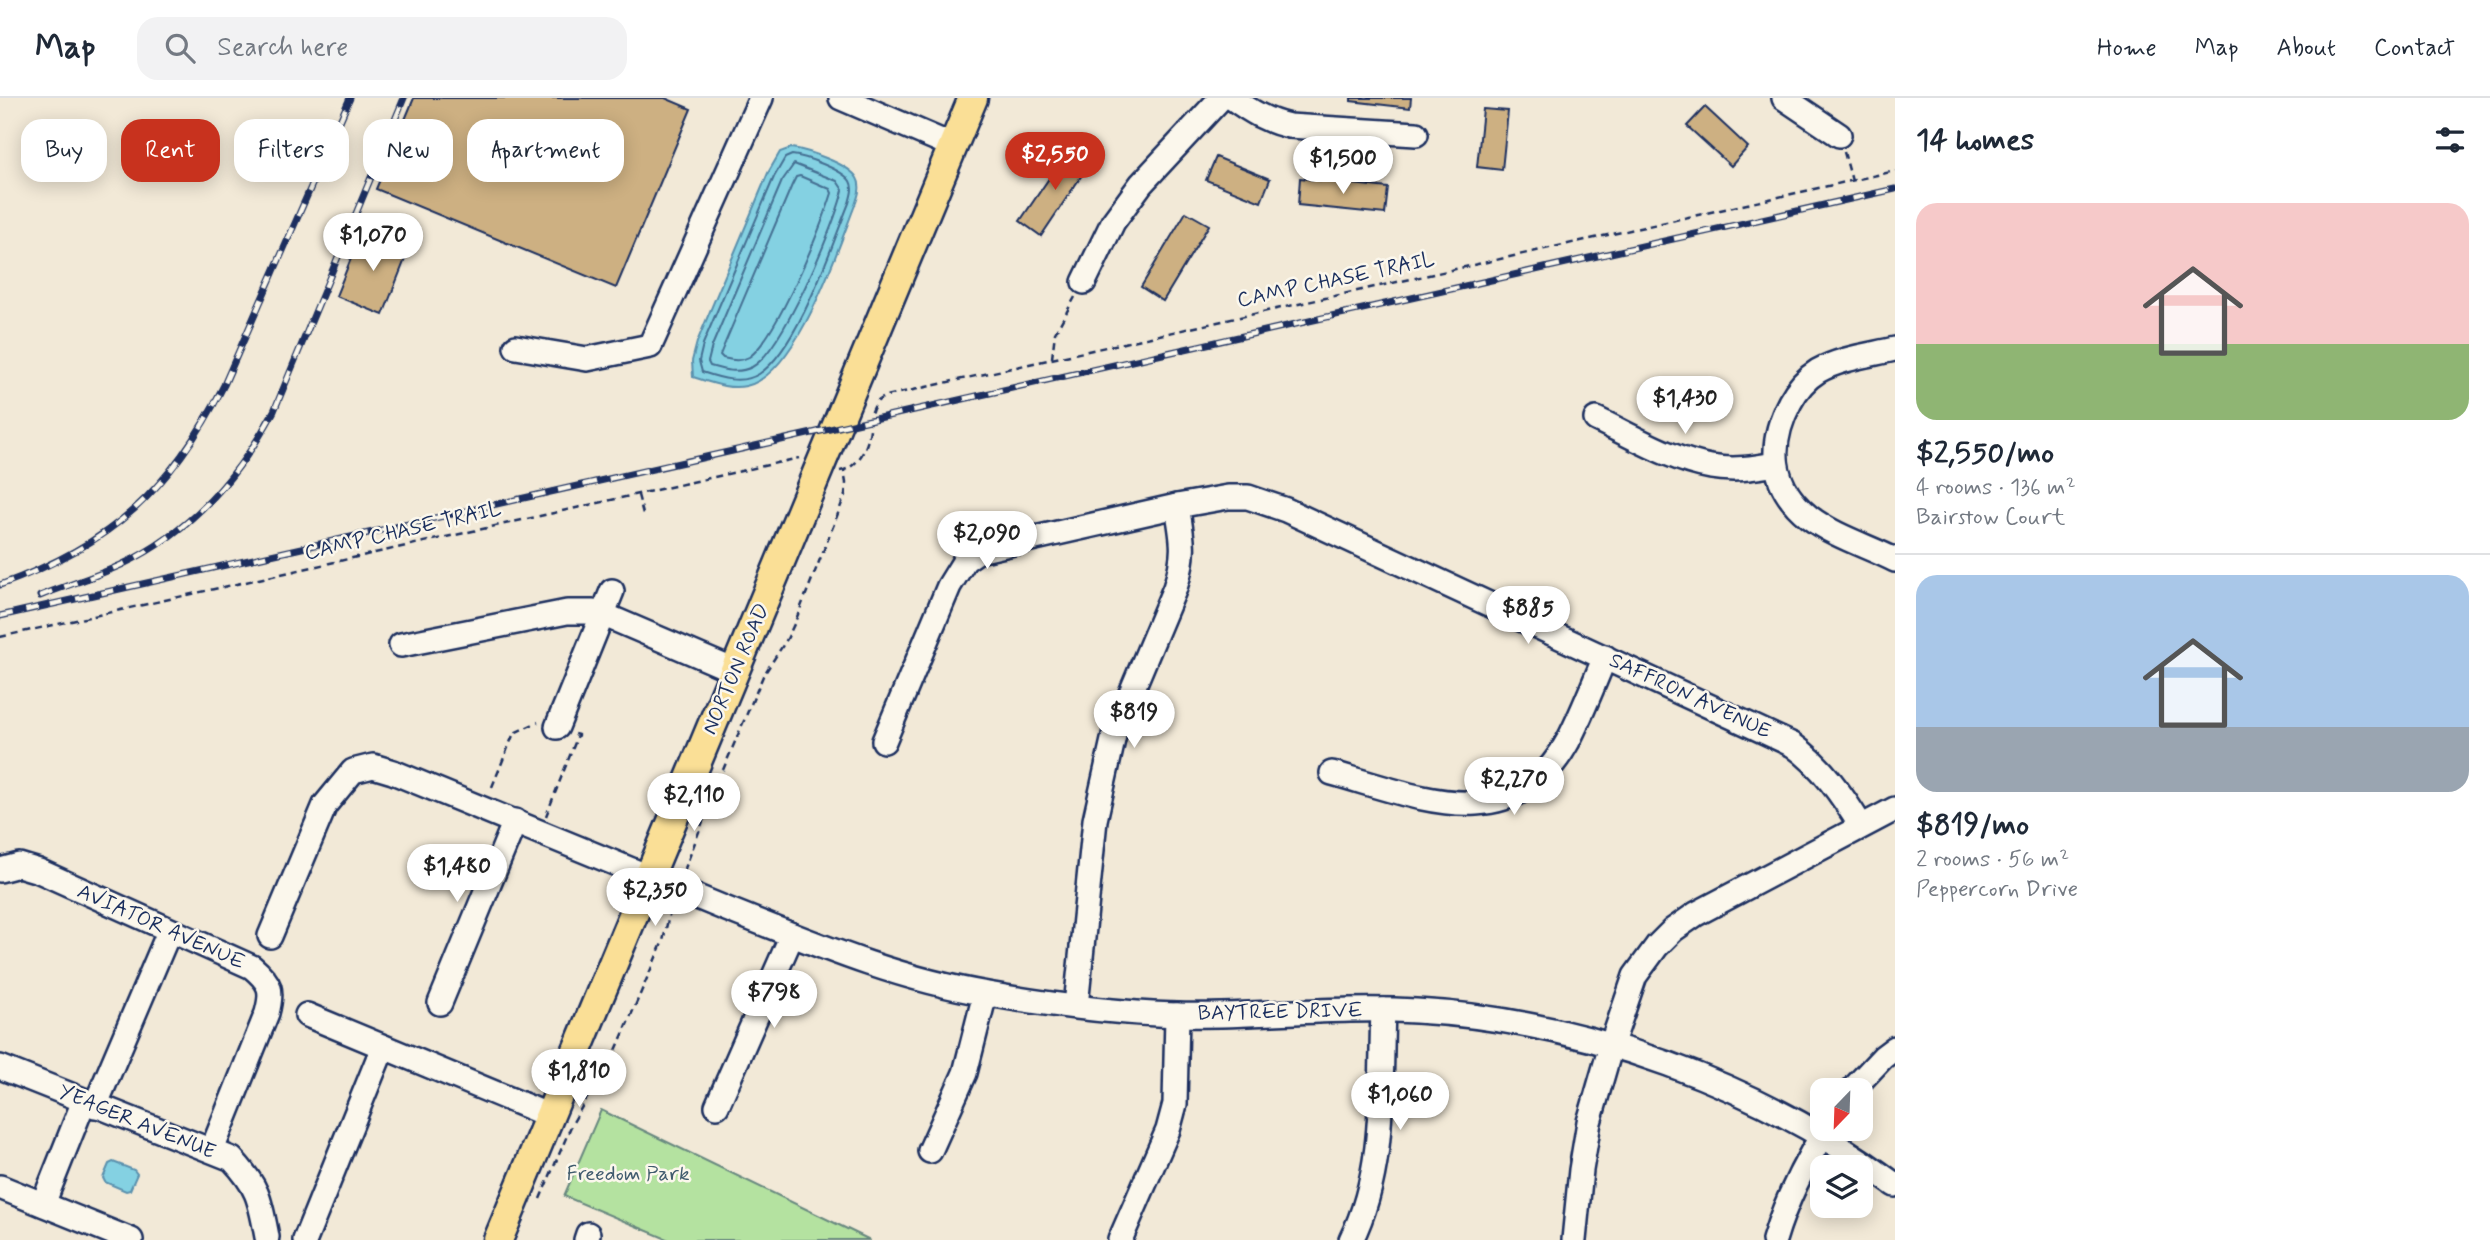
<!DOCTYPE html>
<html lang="en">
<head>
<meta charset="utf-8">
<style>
  :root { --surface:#fff; --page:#f2f2f3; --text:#1f2937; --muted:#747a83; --line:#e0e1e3; --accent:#c8321e }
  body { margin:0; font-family:Mynerve,sans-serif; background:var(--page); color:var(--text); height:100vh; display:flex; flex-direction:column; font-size:26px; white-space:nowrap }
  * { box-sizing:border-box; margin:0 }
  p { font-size:23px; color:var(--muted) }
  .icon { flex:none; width:38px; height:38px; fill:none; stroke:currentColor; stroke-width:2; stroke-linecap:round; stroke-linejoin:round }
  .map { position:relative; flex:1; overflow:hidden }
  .drawer { display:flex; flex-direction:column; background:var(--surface); width:595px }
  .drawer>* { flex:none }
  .banner { position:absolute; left:21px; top:21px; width:665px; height:63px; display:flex; gap:14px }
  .needle { width:46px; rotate:203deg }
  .buttons { position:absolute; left:1810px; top:980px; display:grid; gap:14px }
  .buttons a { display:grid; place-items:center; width:63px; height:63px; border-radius:14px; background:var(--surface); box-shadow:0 4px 18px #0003; font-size:35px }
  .price { position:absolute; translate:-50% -60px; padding:0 16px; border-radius:24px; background:#fff; color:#222; font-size:23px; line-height:46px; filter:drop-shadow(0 2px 4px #0008) }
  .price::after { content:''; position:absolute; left:50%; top:42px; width:21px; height:16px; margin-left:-10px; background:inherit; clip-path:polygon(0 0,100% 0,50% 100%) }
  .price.selected { background:var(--accent); color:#fff }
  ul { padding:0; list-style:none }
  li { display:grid; align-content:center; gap:14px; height:371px; padding:0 21px }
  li+li { border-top:2px solid var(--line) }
  li span { display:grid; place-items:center; height:217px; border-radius:21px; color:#555 }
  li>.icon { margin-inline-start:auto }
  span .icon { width:126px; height:126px; fill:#fffc; stroke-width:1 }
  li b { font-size:30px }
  h2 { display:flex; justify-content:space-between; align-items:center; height:84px; padding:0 21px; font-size:30px }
  .tag { padding:0 24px; border-radius:21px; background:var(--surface); box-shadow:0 4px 18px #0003; font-size:24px; line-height:63px }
  .tag.selected { background:var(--accent); color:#fff }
  header { display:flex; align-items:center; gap:42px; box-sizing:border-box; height:98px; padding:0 35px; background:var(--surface); border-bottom:2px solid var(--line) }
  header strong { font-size:33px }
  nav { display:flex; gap:38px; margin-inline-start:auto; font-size:24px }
  .search { width:490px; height:63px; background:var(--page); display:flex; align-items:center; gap:18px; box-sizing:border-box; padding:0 24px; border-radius:21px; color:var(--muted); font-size:26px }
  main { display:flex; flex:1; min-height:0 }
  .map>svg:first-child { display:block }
  .green { fill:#b4e2a0; stroke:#68887f; stroke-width:2 }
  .water { fill:#84d1e2; stroke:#5a90ad; stroke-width:2 }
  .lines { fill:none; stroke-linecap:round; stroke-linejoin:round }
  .shore { stroke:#457093; stroke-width:2 }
  .building { fill:#cdb082; stroke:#1b2f5e; stroke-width:2 }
  .minor-casing { stroke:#1b2f5e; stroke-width:28 }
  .major-casing { stroke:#1b2f5e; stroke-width:33 }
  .path { stroke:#1b2f5e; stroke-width:2.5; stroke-dasharray:7 5; stroke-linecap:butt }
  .minor { stroke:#fbf7ec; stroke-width:23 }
  .major { stroke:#fadf96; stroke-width:28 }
  .rail-casing { stroke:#1b2f5e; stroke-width:7 }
  .rail { stroke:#fbf7ec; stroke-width:4.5; stroke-dasharray:13; stroke-linecap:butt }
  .labels { text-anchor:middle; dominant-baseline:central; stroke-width:5; stroke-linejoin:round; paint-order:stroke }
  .street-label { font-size:21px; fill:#1b2f5e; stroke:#fbf7ec }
  .park-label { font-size:21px; fill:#415c6e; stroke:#fbf7ec }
</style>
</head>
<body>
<header>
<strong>Map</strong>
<div class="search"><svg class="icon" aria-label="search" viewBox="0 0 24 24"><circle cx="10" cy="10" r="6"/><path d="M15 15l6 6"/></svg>Search here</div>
<nav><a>Home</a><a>Map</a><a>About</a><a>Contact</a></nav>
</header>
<main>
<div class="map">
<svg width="1895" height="1142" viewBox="0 0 1895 1142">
  <rect width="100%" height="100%" fill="#f2e9d7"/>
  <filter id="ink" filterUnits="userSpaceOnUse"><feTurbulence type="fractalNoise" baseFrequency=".0143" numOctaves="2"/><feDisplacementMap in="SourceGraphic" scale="14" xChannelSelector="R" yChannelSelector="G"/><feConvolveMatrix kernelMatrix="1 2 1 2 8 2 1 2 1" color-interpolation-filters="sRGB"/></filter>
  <g filter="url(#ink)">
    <path class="green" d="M 601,1012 L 870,1142 L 669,1142 L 564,1098 Z"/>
    <g class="water">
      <path d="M 791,50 C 807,52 849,66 857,80 C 862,88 858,99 855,107 C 837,153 797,277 746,288 C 728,292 710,284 693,279 L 692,263 L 697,244 L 768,75 L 780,54 Z"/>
      <path d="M 113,1064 L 134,1072 L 137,1076 L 130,1092 L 126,1093 L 105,1084 L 103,1080 L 109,1066 Z"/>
    </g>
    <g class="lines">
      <g class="shore">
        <path d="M 792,57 C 805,58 843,72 850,83 C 854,90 851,98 849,105 C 831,149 798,251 759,276 C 741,287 720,280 702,274 L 699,263 L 703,246 L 774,79 L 785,60 Z"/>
        <path d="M 794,66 L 837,83 L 843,92 C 835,127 782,253 752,269 C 738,276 724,272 710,268 L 708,264 L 712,248 L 782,83 Z"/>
        <path d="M 800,78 L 830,91 L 832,95 C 822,128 776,241 749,259 C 740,264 732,262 723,260 L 720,257 L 722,252 L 792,87 L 796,79 Z"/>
      </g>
    </g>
    <g class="building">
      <path d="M 414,0 L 665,0 L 691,11 L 616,190 L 376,91 Z"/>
      <path d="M 1351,0 L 1411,0 L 1410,10 L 1351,3 Z"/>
      <path d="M 1705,9 L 1748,49 L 1731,68 L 1687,28 Z"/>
      <path d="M 1483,11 L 1508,13 L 1502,72 L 1477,69 Z"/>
      <path d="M 1069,51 L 1090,65 L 1041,138 L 1020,123 Z"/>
      <path d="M 1216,59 L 1270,81 L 1261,104 L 1206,82 Z"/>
      <path d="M 1300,80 L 1388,90 L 1385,116 L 1298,107 Z"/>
      <path d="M 1186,114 L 1209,127 L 1163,203 L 1141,189 Z"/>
      <path d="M 362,133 L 409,151 L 383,217 L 336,198 Z"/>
    </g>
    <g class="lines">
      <defs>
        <g id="minor">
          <path d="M 841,0 L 953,48"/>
          <path d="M 1232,0 C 1250,13 1266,23 1289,28 L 1416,36"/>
          <path d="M 1784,0 L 1839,37"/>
          <path d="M 1084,184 L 1113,124 L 1141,86 L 1221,0"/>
          <path d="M 516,249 L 587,261 L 650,248 L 761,0"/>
          <path d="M 1895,251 C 1870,257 1841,260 1818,273 C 1805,281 1797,291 1790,304 C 1768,346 1770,388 1809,419 C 1834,438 1867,448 1895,462"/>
          <path d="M 1596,321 C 1632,338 1671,362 1711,369 C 1733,373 1754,370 1775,366"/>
          <path d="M 401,547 L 567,514 L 593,514 L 602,516 L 735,573"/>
          <path d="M 557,629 L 612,493"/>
          <path d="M 884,643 L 949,488 L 965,462 L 978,453 L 1177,408 L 1228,399 L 1248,399 L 1286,412 L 1793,647 C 1822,668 1842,697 1861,728"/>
          <path d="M 1332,675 C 1416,698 1514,743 1568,643 C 1582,616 1593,587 1605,559"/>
          <path d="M 0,772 L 19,767 L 39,773 L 252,869 C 271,885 273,892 267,915 L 212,1052"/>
          <path d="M 270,838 L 325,707 L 353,673 L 373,668 L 393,674 C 504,719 613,765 724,810 C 810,844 896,881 988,896 C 1050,907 1114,915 1177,917 C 1257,919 1336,908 1416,913 C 1582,922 1762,987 1895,1087"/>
          <path d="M 440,905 L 515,723"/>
          <path d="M 1076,908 L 1095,722 L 1115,633 L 1175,490 C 1186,455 1183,443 1177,408"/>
          <path d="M 307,917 L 550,1018"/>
          <path d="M 0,969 L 232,1061 C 259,1090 260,1102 267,1139"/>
          <path d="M 1852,992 L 1883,959 L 1895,950"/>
          <path d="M 95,1008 L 169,834"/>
          <path d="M 717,1008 L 792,837"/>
          <path d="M 930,1053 L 965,975 L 985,896"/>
          <path d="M 0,1089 L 131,1142"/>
          <path d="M 43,1106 L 84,1003"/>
          <path d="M 305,1142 L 383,949"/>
          <path d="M 586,1142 L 588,1136"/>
          <path d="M 1120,1142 L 1168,1032 L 1175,1006 L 1177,917"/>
          <path d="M 1351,1142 C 1386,1072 1380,988 1383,912"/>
          <path d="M 1574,1142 L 1581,1072 L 1589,1024 L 1611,948 L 1635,878 L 1657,848 L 1673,832 L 1696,816 L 1895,711"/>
          <path d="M 1774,1142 C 1786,1102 1804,1066 1826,1031"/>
        </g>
        <path id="major" d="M 498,1142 L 973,0"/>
      </defs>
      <use href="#minor" class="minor-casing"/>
      <use href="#major" class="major-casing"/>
      <g class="path">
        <path d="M 1844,54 L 1852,83"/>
        <path d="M 1052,260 L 1055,235 L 1075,199"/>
        <path d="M 840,373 C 859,370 868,348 870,331 C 871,323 870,316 874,309 C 876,303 881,301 886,298 L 1895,73"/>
        <path d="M 638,397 L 643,416"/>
        <path d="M 0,539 L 799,360"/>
        <path d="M 492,689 L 514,635 L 538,624"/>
        <path d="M 546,718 L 578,637 L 574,636"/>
        <path d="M 684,773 L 720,679 L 763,578 L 787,541 L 795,524 L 834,426 L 845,397 L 846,385 L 844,373"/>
        <path d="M 540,1101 L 572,1026 L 591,993 L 608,971 L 663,843 L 671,809"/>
      </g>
      <use href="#minor" class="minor"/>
      <use href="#major" class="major"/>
      <defs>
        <g id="rail">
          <path d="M 0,487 C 111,447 171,392 224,287 L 350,0"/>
          <path d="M 40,498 C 67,487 95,479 121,467 C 190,435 239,378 274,313 L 404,0"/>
          <path d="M 0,518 L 1895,91"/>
        </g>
      </defs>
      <use href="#rail" class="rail-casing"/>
      <use href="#rail" class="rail"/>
    </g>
  </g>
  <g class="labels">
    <g class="street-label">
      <text transform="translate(1336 182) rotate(-12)">CAMP CHASE TRAIL</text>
      <text transform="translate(403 433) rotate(-13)">CAMP CHASE TRAIL</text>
      <text transform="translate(736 571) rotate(-67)">NORTON ROAD</text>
      <text transform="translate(1690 598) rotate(25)">SAFFRON AVENUE</text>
      <text transform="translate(161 829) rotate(24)">AVIATOR AVENUE</text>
      <text transform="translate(1280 914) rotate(-1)">BAYTREE DRIVE</text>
      <text transform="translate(137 1024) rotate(22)">YEAGER AVENUE</text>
    </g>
    <g class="park-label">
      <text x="628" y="1076">Freedom Park</text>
    </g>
  </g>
</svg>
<div class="buttons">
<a><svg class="needle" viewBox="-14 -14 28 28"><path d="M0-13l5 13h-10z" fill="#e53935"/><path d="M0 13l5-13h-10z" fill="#747a83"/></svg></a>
<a><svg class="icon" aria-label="layers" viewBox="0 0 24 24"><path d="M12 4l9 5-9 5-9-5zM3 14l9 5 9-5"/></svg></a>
</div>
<b class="price selected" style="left:1055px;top:94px">$2,550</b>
<b class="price" style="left:1343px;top:98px">$1,500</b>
<b class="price" style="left:373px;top:175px">$1,070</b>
<b class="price" style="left:1685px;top:338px">$1,430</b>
<b class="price" style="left:987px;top:473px">$2,090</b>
<b class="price" style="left:1528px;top:548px">$885</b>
<b class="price" style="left:1134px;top:652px">$819</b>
<b class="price" style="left:1514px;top:719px">$2,270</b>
<b class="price" style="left:694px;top:735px">$2,110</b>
<b class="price" style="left:457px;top:806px">$1,480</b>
<b class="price" style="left:655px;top:830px">$2,350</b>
<b class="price" style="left:774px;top:932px">$798</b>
<b class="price" style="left:579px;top:1011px">$1,810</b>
<b class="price" style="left:1400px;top:1034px">$1,060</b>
<div class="banner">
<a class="tag">Buy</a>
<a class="tag selected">Rent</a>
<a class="tag">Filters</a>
<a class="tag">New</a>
<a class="tag">Apartment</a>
</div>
</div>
<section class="drawer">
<h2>14 homes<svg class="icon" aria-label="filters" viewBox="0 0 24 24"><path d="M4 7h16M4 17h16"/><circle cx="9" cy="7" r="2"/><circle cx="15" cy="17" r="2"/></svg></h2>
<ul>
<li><span style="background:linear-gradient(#f6c9c9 65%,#8fb573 0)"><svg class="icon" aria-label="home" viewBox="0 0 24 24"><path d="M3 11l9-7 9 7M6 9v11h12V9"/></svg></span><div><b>$2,550/mo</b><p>4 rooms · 136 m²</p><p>Bairstow Court</p></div></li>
<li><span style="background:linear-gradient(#a9c7e8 70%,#9aa5b1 0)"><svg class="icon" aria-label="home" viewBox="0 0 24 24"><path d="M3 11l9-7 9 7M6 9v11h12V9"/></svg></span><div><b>$819/mo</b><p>2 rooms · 56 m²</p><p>Peppercorn Drive</p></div></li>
</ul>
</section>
</main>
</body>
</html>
